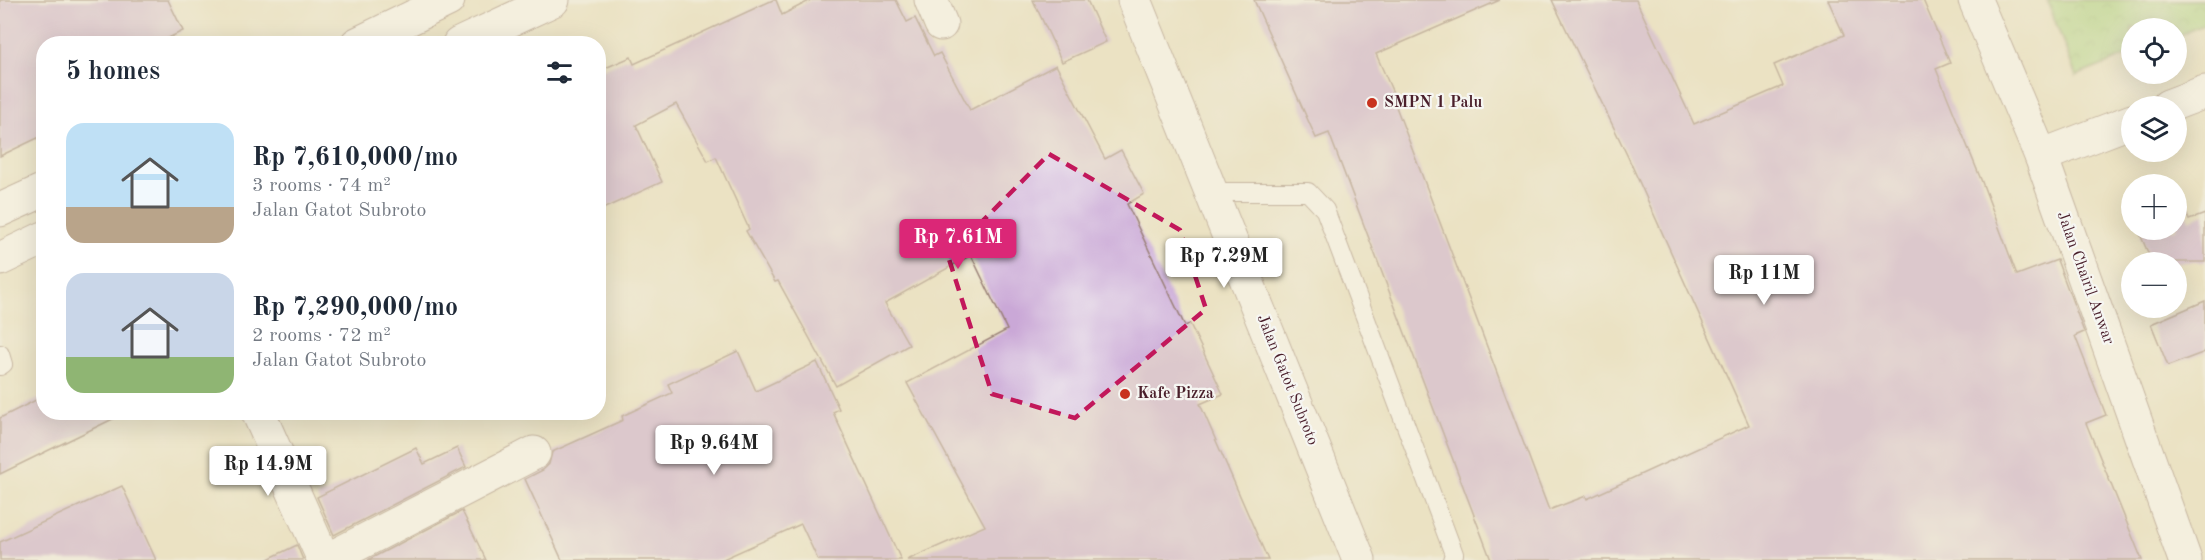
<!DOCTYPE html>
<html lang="en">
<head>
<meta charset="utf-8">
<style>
  :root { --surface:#fff; --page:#f2f2f3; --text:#1f2937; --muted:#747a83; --accent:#db2777 }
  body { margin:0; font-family:"Old Standard TT",serif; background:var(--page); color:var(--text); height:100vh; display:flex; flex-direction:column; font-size:22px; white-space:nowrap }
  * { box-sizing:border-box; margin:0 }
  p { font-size:20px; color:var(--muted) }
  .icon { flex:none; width:33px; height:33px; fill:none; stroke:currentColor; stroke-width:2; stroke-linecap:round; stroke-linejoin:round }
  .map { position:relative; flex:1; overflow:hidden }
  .panel { position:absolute; left:36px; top:36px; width:570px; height:384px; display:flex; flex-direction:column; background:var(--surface); border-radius:24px; box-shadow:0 6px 24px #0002 }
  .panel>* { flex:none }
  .tools { position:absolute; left:2121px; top:18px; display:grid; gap:12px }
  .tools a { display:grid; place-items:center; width:66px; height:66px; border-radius:50%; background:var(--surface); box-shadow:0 6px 24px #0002; font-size:30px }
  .price { position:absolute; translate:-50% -51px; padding:0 14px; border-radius:6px; background:#fff; color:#222; font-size:20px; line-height:39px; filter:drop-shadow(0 2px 3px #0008) }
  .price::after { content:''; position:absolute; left:50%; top:36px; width:18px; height:14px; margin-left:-9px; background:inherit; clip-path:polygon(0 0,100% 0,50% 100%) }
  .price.on { background:var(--accent); color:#fff }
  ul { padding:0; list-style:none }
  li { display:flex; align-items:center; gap:18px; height:150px; padding:0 30px }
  li span { display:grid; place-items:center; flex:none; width:168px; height:120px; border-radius:18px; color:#555 }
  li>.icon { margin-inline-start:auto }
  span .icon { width:72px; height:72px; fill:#fffc; stroke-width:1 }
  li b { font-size:26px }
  h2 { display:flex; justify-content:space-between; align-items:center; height:72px; padding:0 30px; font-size:26px }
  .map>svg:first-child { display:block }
  .park { fill:url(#park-crowns); stroke:#7a7a56; stroke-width:1.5 }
  .building { fill:#caa8d7 }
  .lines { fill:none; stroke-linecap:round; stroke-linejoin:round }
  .service-casing { stroke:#9a8077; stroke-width:20 }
  .minor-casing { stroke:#9a8077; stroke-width:35 }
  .tertiary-casing { stroke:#9a8077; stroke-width:35 }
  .primary-casing { stroke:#9a8077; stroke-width:35 }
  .service { stroke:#fff; stroke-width:18 }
  .minor { stroke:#fff; stroke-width:33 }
  .tertiary { stroke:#fff; stroke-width:33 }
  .primary { stroke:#fff; stroke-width:33 }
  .marked { fill:none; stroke:#c2185b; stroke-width:4.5; stroke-dasharray:12 8; stroke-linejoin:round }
  .poi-dot { fill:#c8321e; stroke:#f6f6f2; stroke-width:2 }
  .labels { text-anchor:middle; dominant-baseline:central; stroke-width:4.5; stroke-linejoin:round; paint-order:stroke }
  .poi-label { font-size:16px; font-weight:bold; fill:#4a1f2b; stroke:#f6f6f2; text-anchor:start }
  .street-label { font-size:16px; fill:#4a1f2b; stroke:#f6f6f2 }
</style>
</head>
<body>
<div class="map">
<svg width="2205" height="560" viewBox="0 0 2205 560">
  <defs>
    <pattern id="park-crowns" width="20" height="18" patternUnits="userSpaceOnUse" patternTransform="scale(1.5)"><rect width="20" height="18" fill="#a9d480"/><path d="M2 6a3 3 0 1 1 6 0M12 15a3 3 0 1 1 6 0" fill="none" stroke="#93b66f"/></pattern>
  </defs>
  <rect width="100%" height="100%" fill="#f6f6f2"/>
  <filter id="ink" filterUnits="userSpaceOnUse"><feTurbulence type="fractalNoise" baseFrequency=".0167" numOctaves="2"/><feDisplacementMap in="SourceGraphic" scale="12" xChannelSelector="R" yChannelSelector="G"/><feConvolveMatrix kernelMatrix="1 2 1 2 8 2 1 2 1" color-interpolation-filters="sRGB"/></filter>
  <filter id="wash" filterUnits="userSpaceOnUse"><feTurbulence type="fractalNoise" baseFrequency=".008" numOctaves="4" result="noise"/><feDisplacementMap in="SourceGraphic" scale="24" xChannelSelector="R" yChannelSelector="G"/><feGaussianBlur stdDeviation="1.35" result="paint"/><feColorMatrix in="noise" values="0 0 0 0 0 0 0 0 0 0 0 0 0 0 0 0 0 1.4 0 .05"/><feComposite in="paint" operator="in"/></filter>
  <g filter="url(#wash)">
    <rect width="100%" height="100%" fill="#ebe2c3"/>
    <path class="park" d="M 2047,0 L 2205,0 L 2205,24 L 2177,36 L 2176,28 L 2132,28 L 2131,54 L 2076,76 Z"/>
    <g id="blocks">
      <g class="building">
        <path d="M 0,0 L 168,0 L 183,31 L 156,44 L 44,44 L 44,135 L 0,156 Z"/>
        <path d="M 773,0 L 776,0 L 782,15 L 811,0 L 896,0 L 907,22 L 915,18 L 934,56 L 940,53 L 970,110 L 1056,65 L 1105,159 L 1121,150 L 1144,194 L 1127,204 L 1185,326 L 1190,324 L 1223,394 L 1200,404 L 1268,560 L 907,560 L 985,526 L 907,383 L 1007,330 L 971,255 L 885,303 L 909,345 L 836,386 L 778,281 L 775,282 L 746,231 L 749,229 L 716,157 L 708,161 L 676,104 L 636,125 L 662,182 L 598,211 L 598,71 L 631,57 L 634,64 Z"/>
        <path d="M 1033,0 L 1087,0 L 1106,42 L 1062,62 Z"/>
        <path d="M 1254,0 L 1500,0 L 1376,54 L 1397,102 L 1395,104 L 1549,510 L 1586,496 L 1587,499 L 1749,425 L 1628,157 L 1552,0 L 1636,0 L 1694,124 L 1783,86 L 1774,65 L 1844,35 L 1828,0 L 1923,0 L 1950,63 L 1936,69 L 1982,182 L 2017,275 L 2057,260 L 2084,332 L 2075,336 L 2106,415 L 2086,423 L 2142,560 L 1491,560 L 1329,133 L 1316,138 Z"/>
        <path d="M 2205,214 L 2205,262 L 2152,262 L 2140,234 L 2152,230 L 2176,230 L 2176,219 L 2187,215 L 2189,220 Z"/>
        <path d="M 2205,301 L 2205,352 L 2168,366 L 2151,324 Z"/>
        <path d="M 738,351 L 756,391 L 817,362 L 839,409 L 833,412 L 901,560 L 818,560 L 801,524 L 721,560 L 562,560 L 525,479 L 543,470 L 549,464 L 552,452 L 623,420 L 622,416 L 672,393 L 668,384 Z"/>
        <path d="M 44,396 L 44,412 L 127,412 L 0,474 L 0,418 Z"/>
        <path d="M 416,448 L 424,464 L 457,448 L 466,467 L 334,535 L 317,497 Z"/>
        <path d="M 122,486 L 156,560 L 0,560 L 0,542 Z"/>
        <path d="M 462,511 L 486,560 L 368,560 Z"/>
        <path d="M 297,545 L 303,560 L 266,560 Z"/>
      </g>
    </g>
  </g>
  <g filter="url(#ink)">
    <use href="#blocks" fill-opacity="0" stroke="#9a8077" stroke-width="1.5"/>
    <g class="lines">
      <defs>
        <g id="service">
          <path d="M 1212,192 L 1308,192 L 1325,210 L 1454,554 L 1452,560"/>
          <path d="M 0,354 L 3,364 L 0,366"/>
        </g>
        <g id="minor">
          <path d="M 931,0 L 941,24"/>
          <path d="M 1975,0 L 2041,156 L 2185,560"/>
          <path d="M 2168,106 L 2205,92"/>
          <path d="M 2041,156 L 2132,121"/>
          <path d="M 258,412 L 324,560"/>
          <path d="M 327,560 L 534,453"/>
        </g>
        <path id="tertiary" d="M 1134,0 L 1359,560"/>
        <g id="primary">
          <path d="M 357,44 L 448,0"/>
          <path d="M 459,44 L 553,0"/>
          <path d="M 0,210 L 44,190"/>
          <path d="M 0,259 L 44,238"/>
        </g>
      </defs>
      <use href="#service" class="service-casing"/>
      <use href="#minor" class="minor-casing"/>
      <use href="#tertiary" class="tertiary-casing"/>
      <use href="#primary" class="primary-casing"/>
      <use href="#service" class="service"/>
      <use href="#minor" class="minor"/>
      <use href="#tertiary" class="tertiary"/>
      <use href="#primary" class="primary"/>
    </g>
  </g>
  <path d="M0 0H2205V560H0ZM 1049,154 L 1180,230 L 1206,309 L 1075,418 L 992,394 L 948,256 Z" fill="#ebe2c3" fill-opacity=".55" fill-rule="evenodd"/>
  <path class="marked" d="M 1049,154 L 1180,230 L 1206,309 L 1075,418 L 992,394 L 948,256 Z"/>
  <g class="poi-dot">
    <circle cx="1372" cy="103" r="6"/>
    <circle cx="1125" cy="394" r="6"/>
  </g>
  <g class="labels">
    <g class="poi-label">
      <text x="1384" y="103">SMPN 1 Palu</text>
      <text x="1137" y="394">Kafe Pizza</text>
    </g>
    <g class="street-label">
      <text transform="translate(2085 278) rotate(70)">Jalan Chairil Anwar</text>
      <text transform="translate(1287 380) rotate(68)">Jalan Gatot Subroto</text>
    </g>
  </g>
</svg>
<div class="tools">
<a><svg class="icon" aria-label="locate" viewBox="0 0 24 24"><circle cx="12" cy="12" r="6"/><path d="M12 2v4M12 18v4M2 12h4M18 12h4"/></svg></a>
<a><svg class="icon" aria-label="layers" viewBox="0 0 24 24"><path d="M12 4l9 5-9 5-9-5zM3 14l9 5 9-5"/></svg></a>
<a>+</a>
<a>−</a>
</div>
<b class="price on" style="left:958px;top:270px">Rp 7.61M</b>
<b class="price" style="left:1224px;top:289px">Rp 7.29M</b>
<b class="price" style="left:1764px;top:306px">Rp 11M</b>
<b class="price" style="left:714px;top:476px">Rp 9.64M</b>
<b class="price" style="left:268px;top:497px">Rp 14.9M</b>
<section class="panel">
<h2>5 homes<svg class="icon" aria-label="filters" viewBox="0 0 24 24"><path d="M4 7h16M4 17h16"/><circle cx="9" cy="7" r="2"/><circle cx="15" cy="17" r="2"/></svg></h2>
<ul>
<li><span style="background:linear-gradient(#bfe0f5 70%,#b9a48a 0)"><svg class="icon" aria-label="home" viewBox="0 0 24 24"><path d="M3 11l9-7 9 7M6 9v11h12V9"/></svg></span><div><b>Rp 7,610,000/mo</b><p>3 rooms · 74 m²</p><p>Jalan Gatot Subroto</p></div></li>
<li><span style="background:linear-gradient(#c9d6e8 70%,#8fb573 0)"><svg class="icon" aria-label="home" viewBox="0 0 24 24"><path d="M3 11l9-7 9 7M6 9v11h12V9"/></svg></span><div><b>Rp 7,290,000/mo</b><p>2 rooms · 72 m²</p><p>Jalan Gatot Subroto</p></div></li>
</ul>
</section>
</div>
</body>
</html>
